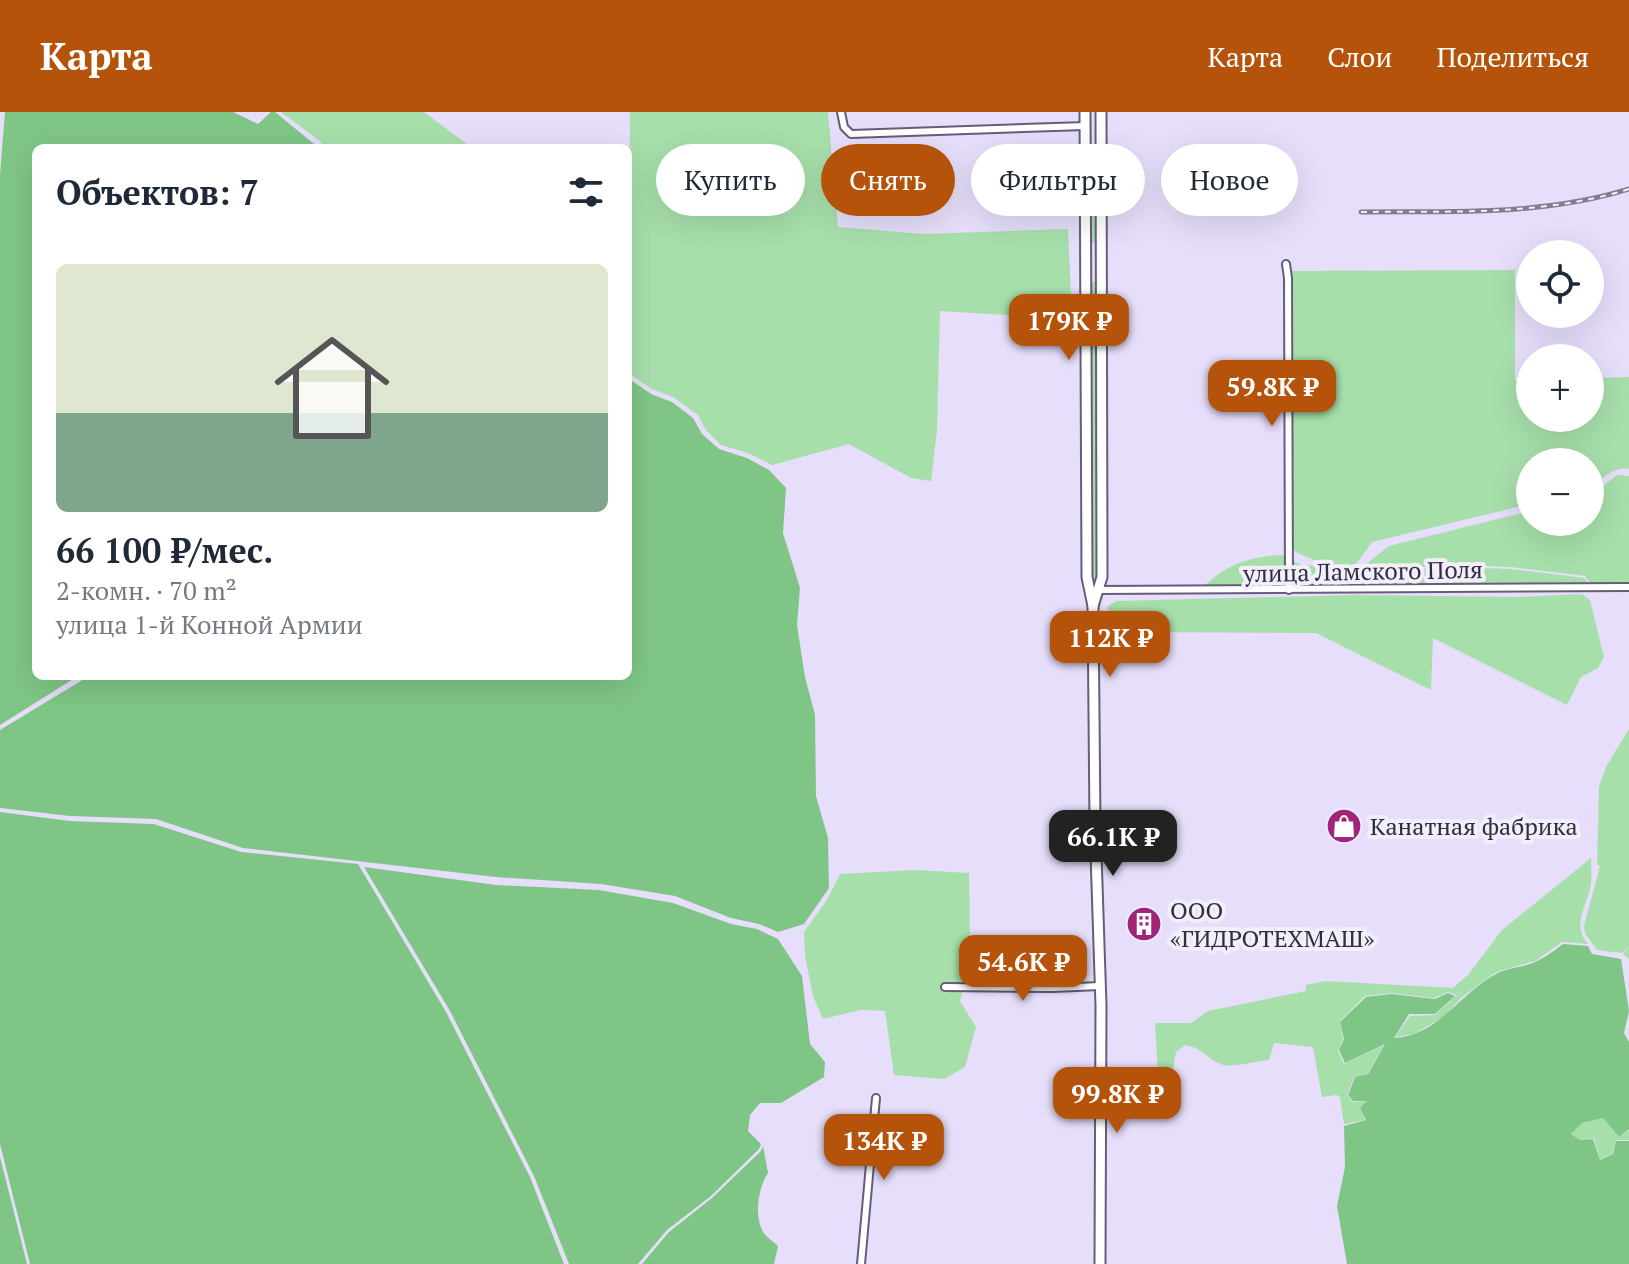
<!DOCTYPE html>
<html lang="ru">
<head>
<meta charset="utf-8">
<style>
  :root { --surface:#fff; --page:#f6f6f7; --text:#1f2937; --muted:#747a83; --accent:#b45309 }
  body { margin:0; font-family:"PT Serif",serif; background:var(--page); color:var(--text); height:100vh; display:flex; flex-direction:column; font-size:30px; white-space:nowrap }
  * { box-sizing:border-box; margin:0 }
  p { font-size:26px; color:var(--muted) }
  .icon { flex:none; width:44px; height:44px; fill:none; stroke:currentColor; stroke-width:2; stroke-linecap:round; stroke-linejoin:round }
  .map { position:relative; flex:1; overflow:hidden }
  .drawer { position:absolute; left:32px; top:32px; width:600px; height:536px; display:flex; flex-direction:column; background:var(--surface); border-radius:12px; box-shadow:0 8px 32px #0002 }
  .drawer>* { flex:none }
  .top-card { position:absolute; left:656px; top:32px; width:760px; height:72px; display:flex; gap:16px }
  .tools { position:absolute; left:1516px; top:128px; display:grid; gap:16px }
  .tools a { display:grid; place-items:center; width:88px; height:88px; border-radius:50%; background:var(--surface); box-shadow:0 8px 32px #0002; font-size:40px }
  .price { position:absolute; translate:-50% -68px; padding:0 18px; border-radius:16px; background:var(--accent); color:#fff; font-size:26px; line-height:52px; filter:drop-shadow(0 2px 4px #0008) }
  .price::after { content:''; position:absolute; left:50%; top:48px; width:24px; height:18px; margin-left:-12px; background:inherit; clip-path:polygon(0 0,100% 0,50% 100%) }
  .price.selected { background:#222; color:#fff }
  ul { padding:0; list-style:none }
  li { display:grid; align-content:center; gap:16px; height:424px; padding:0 24px }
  li span { display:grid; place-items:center; height:248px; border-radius:12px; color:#555 }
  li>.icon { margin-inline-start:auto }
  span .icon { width:144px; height:144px; fill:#fffc; stroke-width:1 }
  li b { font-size:34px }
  h2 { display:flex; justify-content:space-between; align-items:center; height:96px; padding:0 24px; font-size:34px }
  .chip { padding:0 28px; border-radius:36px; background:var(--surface); box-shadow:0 8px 32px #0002; font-size:28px; line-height:72px }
  .chip.selected { background:var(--accent); color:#fff }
  header { display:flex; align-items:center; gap:48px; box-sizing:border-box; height:112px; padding:0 40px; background:var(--accent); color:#fff }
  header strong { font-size:38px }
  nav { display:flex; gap:44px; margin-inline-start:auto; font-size:28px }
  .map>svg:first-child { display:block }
  .green { fill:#a7dfab }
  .forest { fill:#7fc686 }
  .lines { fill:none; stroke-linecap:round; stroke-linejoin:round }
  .street-casing { stroke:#665d7b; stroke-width:10 }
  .secondary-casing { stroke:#665d7b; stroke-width:13 }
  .street { stroke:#fff; stroke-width:6 }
  .secondary { stroke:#fff; stroke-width:9 }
  .rail-casing { stroke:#827c90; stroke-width:5 }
  .rail { stroke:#f2eefc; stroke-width:2; stroke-dasharray:6; stroke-linecap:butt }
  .labels { text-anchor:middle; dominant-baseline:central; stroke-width:8; stroke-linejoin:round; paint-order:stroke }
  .street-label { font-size:24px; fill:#322f3c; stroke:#f2eefc }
  .poi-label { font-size:24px; fill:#322f3c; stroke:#f2eefc; text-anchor:start }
</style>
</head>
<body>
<header>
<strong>Карта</strong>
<nav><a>Карта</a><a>Слои</a><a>Поделиться</a></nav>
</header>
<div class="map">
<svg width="1629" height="1152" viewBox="0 0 1629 1152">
  <rect width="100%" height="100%" fill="#e6defa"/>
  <g class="green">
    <path d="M 281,0 L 424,0 L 472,36 L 324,36 L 320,29 Z"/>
    <path d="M 630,0 L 828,0 L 838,115 L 923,122 L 1068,117 L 1072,207 L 940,199 L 937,318 L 931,369 L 911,366 L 849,332 L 772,353 L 748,341 L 721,333 L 706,318 L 698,303 L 673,285 L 652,277 L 628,261 Z"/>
    <path d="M 1092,37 L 1094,37 L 1096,41 L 1096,128 L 1093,132 L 1090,128 Z"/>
    <path d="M 1515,158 L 1515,268 L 1530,268 L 1530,306 L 1590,306 L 1590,266 L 1629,265 L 1629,357 C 1614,354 1602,367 1590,376 L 1590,350 L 1530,350 L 1530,392 L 1372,430 L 1351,459 C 1331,452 1310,449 1293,438 L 1292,159 Z"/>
    <path d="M 1093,169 L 1097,172 L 1096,468 L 1094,469 L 1090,430 L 1091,175 Z"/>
    <path d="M 1617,363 L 1629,364 L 1629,470 L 1590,471 L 1585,464 L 1511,455 L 1452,453 L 1394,457 L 1382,465 L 1356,466 L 1366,452 L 1389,434 L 1530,399 L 1530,410 L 1590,410 L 1590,384 Z"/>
    <path d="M 1282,443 L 1301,453 L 1322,454 L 1342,460 L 1344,468 L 1337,473 L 1204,475 C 1227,451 1251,445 1282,443 Z"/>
    <path d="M 1452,455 L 1511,457 L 1584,466 L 1589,472 L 1359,474 L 1356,471 L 1356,468 L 1382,466 L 1394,459 Z"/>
    <path d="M 1582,482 L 1590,488 L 1604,545 L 1598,556 L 1581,565 L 1567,593 L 1433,526 L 1431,578 L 1316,521 L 1111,520 L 1107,515 L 1108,494 L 1116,489 L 1356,483 L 1516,485 Z"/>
    <path d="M 1629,617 L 1629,847 L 1623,842 L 1628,835 L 1622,841 L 1597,838 L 1585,821 L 1584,814 L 1600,754 L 1597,753 L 1599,675 L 1606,655 Z"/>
    <path d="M 1591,746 C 1591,755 1592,764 1591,772 C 1587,794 1571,813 1588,832 L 1562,830 L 1535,849 L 1496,860 L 1461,886 L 1445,904 L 1414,922 L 1395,925 L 1410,904 L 1435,903 L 1457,883 L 1448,880 L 1434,886 L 1391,881 L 1365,884 L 1340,909 L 1343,927 L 1338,939 L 1344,952 L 1384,933 L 1367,962 L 1354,965 L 1347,983 L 1353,990 L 1367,989 L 1360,996 L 1365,1008 L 1344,1012 L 1340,985 L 1337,983 L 1322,985 L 1313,935 L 1274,931 L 1269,948 C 1256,949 1236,955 1224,953 C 1208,949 1204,936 1185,933 L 1176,940 L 1169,976 L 1159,980 L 1155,911 L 1191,911 L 1208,899 L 1306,879 L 1306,873 L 1325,869 L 1453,876 L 1468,863 L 1502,818 Z"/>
    <path d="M 916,758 L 969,761 L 970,823 L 982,846 L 968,857 L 960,889 L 976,915 L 965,955 L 944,967 L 894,963 L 885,899 L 861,898 L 823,907 L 813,884 L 805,844 L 804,820 L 827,788 L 840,762 Z"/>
    <path d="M 1603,1006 L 1619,1025 L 1629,1018 L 1629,1028 L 1616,1028 L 1612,1042 L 1600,1047 L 1594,1026 L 1580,1028 L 1571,1022 L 1582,1011 Z"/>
  </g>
  <g class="forest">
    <path d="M 5,0 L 233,0 L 258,12 L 271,0 L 275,0 L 319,36 L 36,36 L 36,564 L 78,564 L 0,613 L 0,63 Z"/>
    <path d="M 628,266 L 651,282 L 672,290 L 693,306 L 702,322 L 719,337 L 747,346 L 769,358 L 786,376 L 783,421 L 800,476 L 797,513 L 805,565 L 815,603 L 816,684 L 828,726 L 829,776 L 804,812 L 778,820 L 759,812 L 731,806 L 675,784 L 601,772 L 496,765 L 243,736 L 156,707 L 70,704 L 0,696 L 0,618 L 89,564 L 628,564 Z"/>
    <path d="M 0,700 L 70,709 L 154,712 L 241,740 L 358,752 L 446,900 L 530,1065 L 564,1152 L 30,1152 L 0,1032 Z"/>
    <path d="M 364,755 L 496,773 L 599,778 L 673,791 L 731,812 L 757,817 L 778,827 L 802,864 L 810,932 L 825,950 L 824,965 L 781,991 L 760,991 L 750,1003 L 748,1019 L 761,1032 L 759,1037 L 711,1084 L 667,1118 L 638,1152 L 569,1152 L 534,1064 L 450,899 Z"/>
    <path d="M 1563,832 L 1588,834 L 1592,842 L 1621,847 L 1629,899 L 1624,921 L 1629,930 L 1629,1017 L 1619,1025 L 1603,1006 L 1582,1011 L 1571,1022 L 1580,1028 L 1593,1027 L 1600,1048 L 1613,1042 L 1616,1029 L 1629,1029 L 1629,1152 L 1347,1152 L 1337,1094 L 1345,1055 L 1344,1014 L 1366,1008 L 1360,996 L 1367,989 L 1353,989 L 1348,983 L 1355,965 L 1368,962 L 1385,932 L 1345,951 L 1339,938 L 1344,927 L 1340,910 L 1366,885 L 1391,882 L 1435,887 L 1448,881 L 1455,884 L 1435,902 L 1409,902 L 1394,926 C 1438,924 1459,882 1496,862 C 1508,855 1524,856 1537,849 C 1546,845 1555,838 1563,832 Z"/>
    <path d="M 763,1034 L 768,1061 C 758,1076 754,1104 763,1120 C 766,1125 774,1130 778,1134 L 774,1152 L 642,1152 L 669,1120 L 712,1086 L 761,1039 Z"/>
    <path d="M 0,1045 L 27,1152 L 0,1152 Z"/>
  </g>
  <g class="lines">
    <defs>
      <g id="street">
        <path d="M 841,0 L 844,15 L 851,22 L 1085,14"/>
        <path d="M 1286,152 L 1288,166 L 1289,478"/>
        <path d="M 1098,478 L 1629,475"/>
        <path d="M 945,875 L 1053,876 L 1100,874"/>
        <path d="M 861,1152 L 876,986"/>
      </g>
      <g id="secondary">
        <path d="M 1085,0 L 1087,465 L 1093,494 L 1095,711 L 1101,894 L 1100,1152"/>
        <path d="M 1093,494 L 1102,465 L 1101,0"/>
      </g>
    </defs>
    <use href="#street" class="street-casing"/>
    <use href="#secondary" class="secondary-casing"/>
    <use href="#street" class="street"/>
    <use href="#secondary" class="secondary"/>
    <defs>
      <path id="rail" d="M 1361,100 C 1450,99 1543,104 1629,77"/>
    </defs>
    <use href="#rail" class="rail-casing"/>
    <use href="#rail" class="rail"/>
  </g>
  <defs>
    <symbol id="shop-disc" viewBox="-11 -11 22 22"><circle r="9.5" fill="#a02478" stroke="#f2eefc"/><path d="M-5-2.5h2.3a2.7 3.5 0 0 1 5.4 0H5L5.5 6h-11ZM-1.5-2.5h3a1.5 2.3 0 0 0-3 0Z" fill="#fff"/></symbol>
    <symbol id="building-disc" viewBox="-11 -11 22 22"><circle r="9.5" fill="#a02478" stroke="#f2eefc"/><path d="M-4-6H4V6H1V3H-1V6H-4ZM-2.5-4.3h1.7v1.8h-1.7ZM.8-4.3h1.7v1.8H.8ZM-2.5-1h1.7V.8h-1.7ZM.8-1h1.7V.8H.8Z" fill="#fff"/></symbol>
  </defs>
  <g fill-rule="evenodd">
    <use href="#shop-disc" x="1324" y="694" width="40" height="40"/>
    <use href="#building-disc" x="1124" y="792" width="40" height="40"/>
  </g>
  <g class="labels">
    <g class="street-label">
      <text transform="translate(1363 459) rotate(-1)">улица Ламского Поля</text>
    </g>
    <g class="poi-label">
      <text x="1370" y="714">Канатная фабрика</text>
      <text x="1170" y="798">ООО<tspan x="1170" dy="28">«ГИДРОТЕХМАШ»</tspan></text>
    </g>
  </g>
</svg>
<div class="tools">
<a><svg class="icon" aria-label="locate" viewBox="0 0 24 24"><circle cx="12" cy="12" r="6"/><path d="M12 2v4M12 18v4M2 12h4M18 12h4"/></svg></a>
<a>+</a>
<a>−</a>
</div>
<b class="price" style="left:1069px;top:250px">179K ₽</b>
<b class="price" style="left:1272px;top:316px">59.8K ₽</b>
<b class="price" style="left:1110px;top:567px">112K ₽</b>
<b class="price selected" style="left:1113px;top:766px">66.1K ₽</b>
<b class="price" style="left:1023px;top:891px">54.6K ₽</b>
<b class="price" style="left:1117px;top:1023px">99.8K ₽</b>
<b class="price" style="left:884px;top:1070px">134K ₽</b>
<div class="top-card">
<a class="chip">Купить</a>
<a class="chip selected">Снять</a>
<a class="chip">Фильтры</a>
<a class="chip">Новое</a>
</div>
<section class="drawer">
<h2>Объектов: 7<svg class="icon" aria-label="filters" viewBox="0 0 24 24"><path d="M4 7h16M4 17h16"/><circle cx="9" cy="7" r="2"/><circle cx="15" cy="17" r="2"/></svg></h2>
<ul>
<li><span style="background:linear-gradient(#dfe7d0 60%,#7fa58c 0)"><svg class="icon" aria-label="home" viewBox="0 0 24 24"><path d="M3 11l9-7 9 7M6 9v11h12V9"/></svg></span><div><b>66 100 ₽/мес.</b><p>2-комн. · 70 m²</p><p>улица 1-й Конной Армии</p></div></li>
</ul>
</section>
</div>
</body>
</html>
